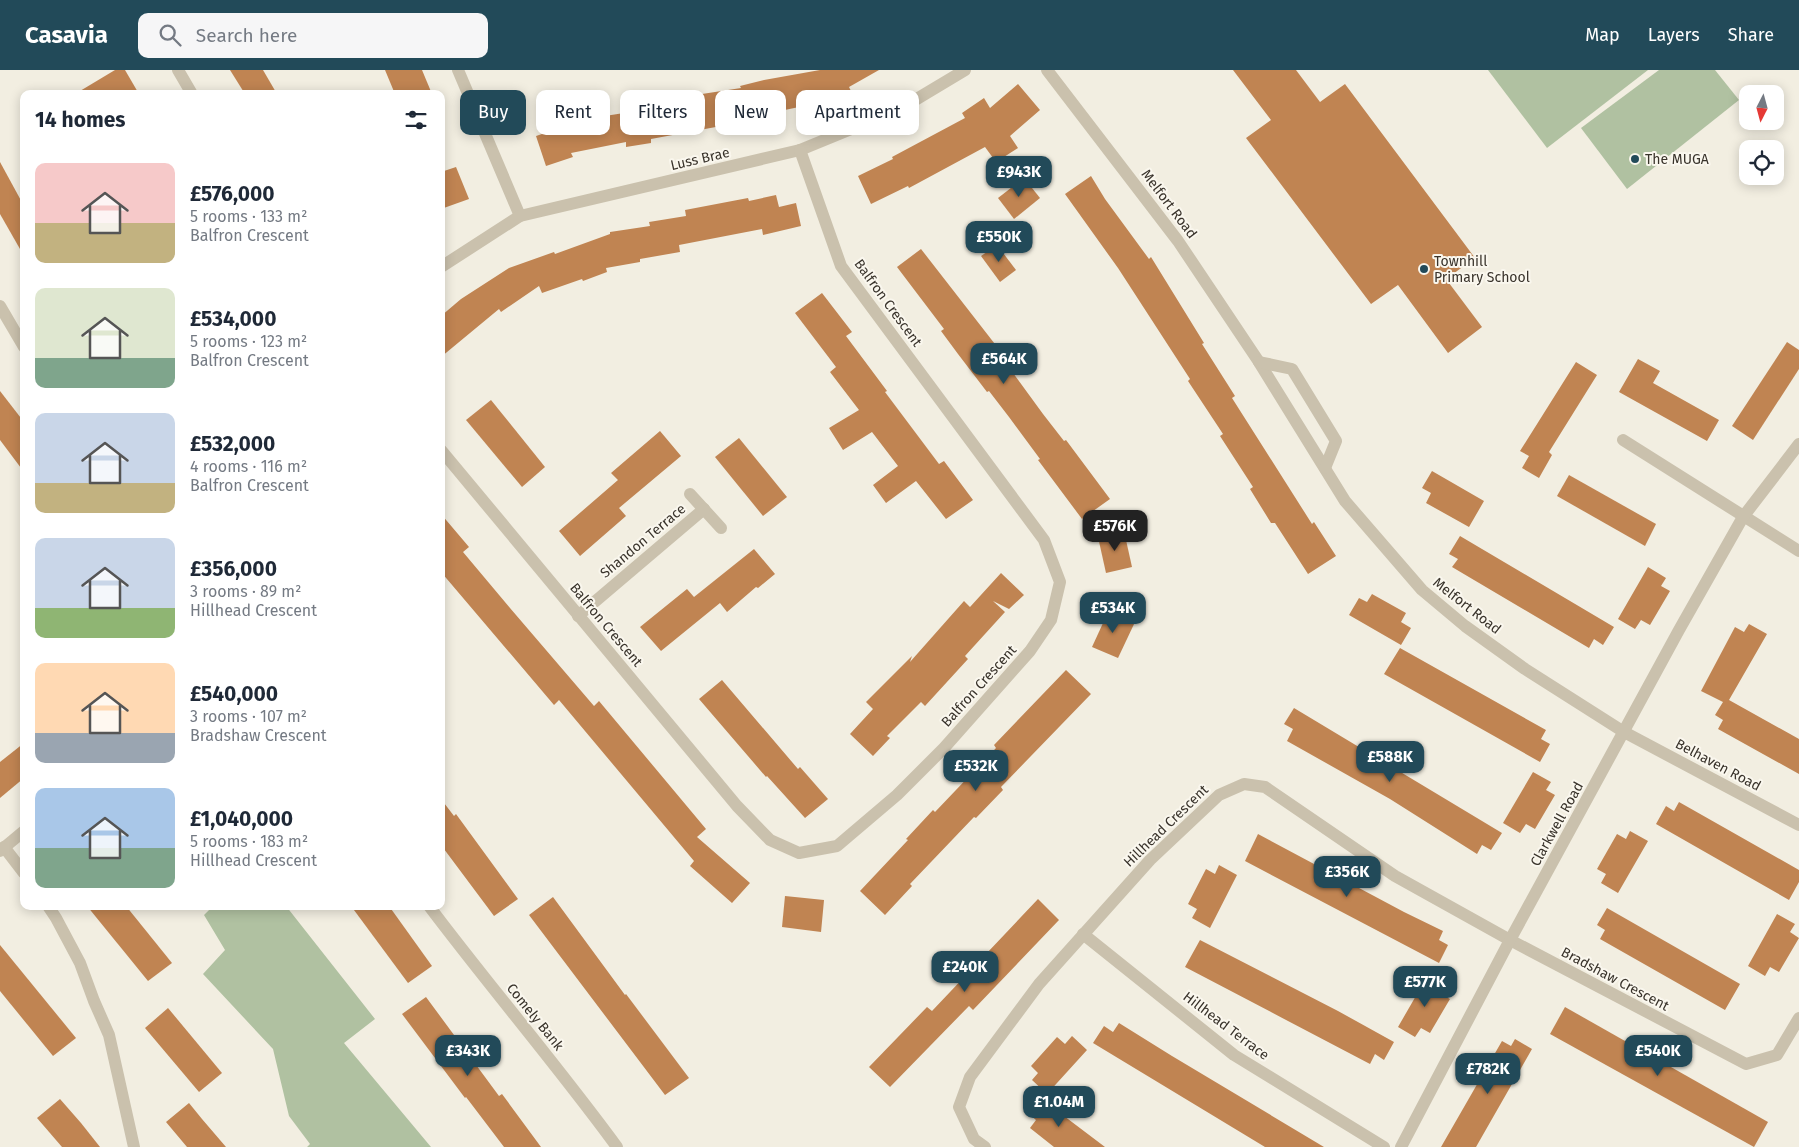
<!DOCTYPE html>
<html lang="en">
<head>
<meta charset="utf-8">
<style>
  :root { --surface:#fff; --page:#f6f6f7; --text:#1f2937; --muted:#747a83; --accent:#224a59 }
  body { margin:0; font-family:"Fira Sans",sans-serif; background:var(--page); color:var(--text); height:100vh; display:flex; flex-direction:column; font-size:19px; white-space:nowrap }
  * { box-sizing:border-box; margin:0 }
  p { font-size:16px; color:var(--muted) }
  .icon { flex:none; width:28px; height:28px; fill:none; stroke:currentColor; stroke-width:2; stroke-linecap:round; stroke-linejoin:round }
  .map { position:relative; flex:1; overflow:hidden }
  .details { position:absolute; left:20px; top:20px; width:425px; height:820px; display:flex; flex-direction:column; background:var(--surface); border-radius:10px; box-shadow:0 2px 12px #0003 }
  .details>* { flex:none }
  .top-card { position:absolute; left:460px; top:20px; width:475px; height:45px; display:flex; gap:10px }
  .needle { width:32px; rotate:186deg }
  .fabs { position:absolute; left:1739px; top:15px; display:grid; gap:10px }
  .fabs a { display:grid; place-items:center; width:45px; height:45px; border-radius:10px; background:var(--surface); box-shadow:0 2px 12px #0003; font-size:25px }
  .price { position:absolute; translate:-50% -42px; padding:0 11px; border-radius:10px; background:var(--accent); color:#fff; font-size:16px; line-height:32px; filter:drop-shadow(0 1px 2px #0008) }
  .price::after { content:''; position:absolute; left:50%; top:30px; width:15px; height:11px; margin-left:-8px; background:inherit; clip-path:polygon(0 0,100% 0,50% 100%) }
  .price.current { background:#222; color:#fff }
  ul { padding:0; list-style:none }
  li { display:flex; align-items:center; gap:15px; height:125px; padding:0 15px }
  li span { display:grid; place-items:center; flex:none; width:140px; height:100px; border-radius:10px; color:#555 }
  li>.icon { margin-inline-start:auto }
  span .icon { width:60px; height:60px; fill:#fffc; stroke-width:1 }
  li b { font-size:21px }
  h2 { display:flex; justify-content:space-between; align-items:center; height:60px; padding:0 15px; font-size:21px }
  .chip { padding:0 18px; border-radius:10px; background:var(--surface); box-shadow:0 2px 12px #0003; font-size:18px; line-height:45px }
  .chip.current { background:var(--accent); color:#fff }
  header { display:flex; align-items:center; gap:30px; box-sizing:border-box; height:70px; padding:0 25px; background:var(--accent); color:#fff }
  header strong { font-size:24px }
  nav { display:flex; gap:28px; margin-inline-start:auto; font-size:18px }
  .search { width:350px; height:45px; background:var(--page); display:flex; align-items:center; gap:12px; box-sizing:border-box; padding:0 18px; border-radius:10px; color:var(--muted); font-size:19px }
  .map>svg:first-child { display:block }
  .green { fill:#b0c1a1 }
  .building { fill:#c08452 }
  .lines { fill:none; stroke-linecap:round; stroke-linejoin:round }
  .street { stroke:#cac1ad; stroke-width:12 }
  .poi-dot { fill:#224a59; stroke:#faf7ee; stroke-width:2 }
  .labels { text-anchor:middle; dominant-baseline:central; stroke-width:4; stroke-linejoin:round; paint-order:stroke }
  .street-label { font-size:14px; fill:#39332b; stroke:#faf7ee }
  .poi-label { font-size:14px; fill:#39332b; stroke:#faf7ee; text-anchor:start }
</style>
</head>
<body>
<header>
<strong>Casavia</strong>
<div class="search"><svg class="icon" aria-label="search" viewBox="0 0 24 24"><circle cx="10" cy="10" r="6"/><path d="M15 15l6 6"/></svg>Search here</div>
<nav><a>Map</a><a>Layers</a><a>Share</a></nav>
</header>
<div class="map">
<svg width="1799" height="1077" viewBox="0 0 1799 1077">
  <rect width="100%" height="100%" fill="#f2eee1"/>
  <g class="green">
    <path d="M 1488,0 L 1648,0 L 1547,78 Z"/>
    <path d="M 1659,0 L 1715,0 L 1739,30 L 1627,119 L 1581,58 Z"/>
    <path d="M 213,836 L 286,836 L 375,949 L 344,973 L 431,1077 L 307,1077 L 310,1074 L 289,1046 L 273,979 L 203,904 L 225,880 L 204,845 Z"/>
  </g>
  <g class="building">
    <path d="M 115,0 L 125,0 L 139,24 L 75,24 Z"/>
    <path d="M 230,0 L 263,0 L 277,24 L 245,24 Z"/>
    <path d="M 385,0 L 422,0 L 432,24 L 395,24 Z"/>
    <path d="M 820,0 L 879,0 L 849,17 L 851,21 L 823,32 L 732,51 L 732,54 L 651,69 L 651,73 L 626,77 L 626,72 L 571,83 L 573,87 L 546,96 L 536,66 L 581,51 L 580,47 L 604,42 L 605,46 L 662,37 L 661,33 L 702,26 L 702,24 L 741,18 L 740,16 L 764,10 Z"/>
    <path d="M 1233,0 L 1296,0 L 1320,32 L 1345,14 L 1475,188 L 1446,209 L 1482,257 L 1448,283 L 1398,215 L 1371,234 L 1246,68 L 1271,50 Z"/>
    <path d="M 1018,14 L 1040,40 L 1010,66 L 1018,78 L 996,92 L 985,77 L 909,118 L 908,116 L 871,134 L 858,106 L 893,89 L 892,87 L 965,48 L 962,43 L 984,28 L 990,38 Z"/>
    <path d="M 0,92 L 24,136 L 24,186 L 0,144 Z"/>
    <path d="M 456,97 L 469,129 L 441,139 L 441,102 Z"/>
    <path d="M 1091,106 L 1105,129 L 1149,189 L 1151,187 L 1204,273 L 1202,274 L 1235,326 L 1232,328 L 1312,454 L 1314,452 L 1336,486 L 1308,504 L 1275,453 L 1271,453 L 1250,419 L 1253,417 L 1220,366 L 1223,364 L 1188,311 L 1190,309 L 1118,198 L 1065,124 Z"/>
    <path d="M 1024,108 L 1040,128 L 1014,149 L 998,128 Z"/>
    <path d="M 776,125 L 779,137 L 796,133 L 801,156 L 763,165 L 762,159 L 679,175 L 680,182 L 640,189 L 640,192 L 606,198 L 607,202 L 583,211 L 582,209 L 542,223 L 539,216 L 501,242 L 499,239 L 441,287 L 441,246 L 461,229 L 509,198 L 554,182 L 555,184 L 610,164 L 610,162 L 650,156 L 649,152 L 686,146 L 685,140 L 748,128 L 749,131 Z"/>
    <path d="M 997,175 L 1016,200 L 1000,212 L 981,186 Z"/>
    <path d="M 921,179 L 998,278 L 1015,302 L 1013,303 L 1043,344 L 1064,371 L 1066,370 L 1110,429 L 1082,449 L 1038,390 L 1040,389 L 1009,347 L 989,321 L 987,322 L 958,284 L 941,261 L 944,259 L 897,197 Z"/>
    <path d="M 822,223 L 852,262 L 846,266 L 887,321 L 885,322 L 939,394 L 944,391 L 973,430 L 946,449 L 916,411 L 886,433 L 873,415 L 898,396 L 872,362 L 843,380 L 829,358 L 859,340 L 830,302 L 836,297 L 795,243 Z"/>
    <path d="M 1787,272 L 1799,280 L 1799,299 L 1753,370 L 1732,356 Z"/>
    <path d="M 1638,289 L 1660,301 L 1653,313 L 1719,350 L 1707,371 L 1619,322 Z"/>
    <path d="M 1576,292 L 1597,305 L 1549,382 L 1552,385 L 1539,408 L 1522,398 L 1529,386 L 1520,381 Z"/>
    <path d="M 0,321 L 24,352 L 24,402 L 0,370 Z"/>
    <path d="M 491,330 L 545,397 L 522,417 L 466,350 Z"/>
    <path d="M 660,361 L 681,386 L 619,438 L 626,446 L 580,486 L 559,461 L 618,410 L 611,403 Z"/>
    <path d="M 739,368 L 787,427 L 763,446 L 715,387 Z"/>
    <path d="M 1432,401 L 1484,431 L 1469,457 L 1426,433 L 1431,423 L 1422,418 Z"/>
    <path d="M 1569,405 L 1656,454 L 1645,476 L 1557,426 Z"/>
    <path d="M 441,444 L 469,477 L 463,482 L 510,538 L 594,636 L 599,631 L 706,759 L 697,767 L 750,813 L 732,833 L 690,796 L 694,791 L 559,630 L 554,635 L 441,502 Z"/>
    <path d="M 1124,461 L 1132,497 L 1106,503 L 1098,467 Z"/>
    <path d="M 1460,466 L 1614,557 L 1603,575 L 1594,569 L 1589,578 L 1452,497 L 1458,489 L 1449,484 Z"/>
    <path d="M 754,479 L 775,504 L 758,518 L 756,517 L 727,542 L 720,533 L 661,581 L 640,557 L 687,519 L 694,527 Z"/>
    <path d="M 1648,497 L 1666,508 L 1661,516 L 1670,521 L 1650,555 L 1641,550 L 1635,559 L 1618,549 Z"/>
    <path d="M 1001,503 L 1024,525 L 1009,539 L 993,531 L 1005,542 L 965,586 L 968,589 L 925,636 L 921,632 L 887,666 L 890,668 L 873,686 L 850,664 L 873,639 L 866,632 L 912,586 L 910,592 L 964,531 L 970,537 Z"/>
    <path d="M 1372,524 L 1406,543 L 1401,552 L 1411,558 L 1401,575 L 1349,545 L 1359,528 L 1367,532 Z"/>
    <path d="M 1109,540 L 1135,552 L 1118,588 L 1092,577 Z"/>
    <path d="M 1749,554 L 1767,564 L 1729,630 L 1799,669 L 1799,704 L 1718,659 L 1723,650 L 1715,645 L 1723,632 L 1701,621 L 1735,557 L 1744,562 Z"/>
    <path d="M 1400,578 L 1546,660 L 1541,669 L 1550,674 L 1540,692 L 1384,604 Z"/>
    <path d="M 1066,600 L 1091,624 L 1001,717 L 1003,720 L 976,748 L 974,747 L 910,814 L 912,816 L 885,845 L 860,821 L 908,770 L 906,769 L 933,740 L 935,742 L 996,678 L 994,675 Z"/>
    <path d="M 722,610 L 798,699 L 800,697 L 828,729 L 805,748 L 767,706 L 766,707 L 699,629 Z"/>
    <path d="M 1294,638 L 1502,763 L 1491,780 L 1482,775 L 1477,784 L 1390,729 L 1287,671 L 1293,659 L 1284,654 Z"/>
    <path d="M 24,673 L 24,708 L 0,728 L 0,692 Z"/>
    <path d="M 1533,702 L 1551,712 L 1546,720 L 1555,725 L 1535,759 L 1526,754 L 1520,763 L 1503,753 Z"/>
    <path d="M 441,729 L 454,746 L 456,744 L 518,829 L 494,846 L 441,775 Z"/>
    <path d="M 1679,732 L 1799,800 L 1799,812 L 1789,830 L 1656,754 L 1666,736 L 1674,741 Z"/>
    <path d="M 1630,761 L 1648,771 L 1618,823 L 1601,813 L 1606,804 L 1597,799 L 1617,764 L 1626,769 Z"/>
    <path d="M 1258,764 L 1404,842 L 1443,861 L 1439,870 L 1448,875 L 1439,893 L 1245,791 Z"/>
    <path d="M 1219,795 L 1237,805 L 1210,858 L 1192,848 L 1197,839 L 1188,834 L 1206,799 L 1215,804 Z"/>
    <path d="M 785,826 L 824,830 L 821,862 L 782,857 Z"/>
    <path d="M 553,827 L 625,925 L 626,924 L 689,1008 L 665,1025 L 529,845 Z"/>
    <path d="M 1038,829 L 1059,850 L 973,940 L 969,936 L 890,1017 L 869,997 L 927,937 L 932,941 Z"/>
    <path d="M 87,836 L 126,836 L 172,893 L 148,911 Z"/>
    <path d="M 351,836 L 389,836 L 432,896 L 408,913 Z"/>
    <path d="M 1607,838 L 1740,914 L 1725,940 L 1600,869 L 1605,860 L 1597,855 Z"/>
    <path d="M 1777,844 L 1795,854 L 1790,862 L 1799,868 L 1779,902 L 1770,897 L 1765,906 L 1748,896 Z"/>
    <path d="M 1200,870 L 1338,941 L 1394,972 L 1384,990 L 1375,984 L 1370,994 L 1185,897 Z"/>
    <path d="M 0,875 L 76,968 L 53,986 L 0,921 Z"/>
    <path d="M 1428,905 L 1445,915 L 1441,924 L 1450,929 L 1430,963 L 1421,958 L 1415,967 L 1398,957 Z"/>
    <path d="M 426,927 L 499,1026 L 502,1024 L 541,1077 L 504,1077 L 466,1027 L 465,1028 L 402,944 Z"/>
    <path d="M 1565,937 L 1768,1052 L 1754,1077 L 1550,964 Z"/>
    <path d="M 168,938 L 222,1003 L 199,1022 L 145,958 Z"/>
    <path d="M 1119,953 L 1172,986 L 1324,1077 L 1265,1077 L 1093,973 L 1104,956 L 1113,962 Z"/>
    <path d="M 1072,966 L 1087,980 L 1047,1024 L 1032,1010 L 1038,1003 L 1031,996 L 1057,967 L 1065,974 Z"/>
    <path d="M 1515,969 L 1532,979 L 1476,1077 L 1441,1077 L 1502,971 L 1511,976 Z"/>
    <path d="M 1041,1028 L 1064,1046 L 1105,1077 L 1054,1077 L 1030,1058 L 1036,1050 L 1029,1044 Z"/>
    <path d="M 60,1029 L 81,1053 L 100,1077 L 62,1077 L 37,1048 Z"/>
    <path d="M 189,1033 L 202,1049 L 226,1077 L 187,1077 L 166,1052 Z"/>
  </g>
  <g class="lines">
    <g class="street">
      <path d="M 178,0 L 192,24"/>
      <path d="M 458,0 L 520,146"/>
      <path d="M 1047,0 L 1178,171 L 1259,292 L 1345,431 L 1422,520 L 1465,556 L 1525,599 L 1624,662 L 1799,755"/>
      <path d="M 441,197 L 520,146 L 800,80 L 900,39 L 965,0"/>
      <path d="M 0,236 L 24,277"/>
      <path d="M 1259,292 L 1292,299 L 1336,371 L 1325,398"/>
      <path d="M 1623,370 L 1799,481"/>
      <path d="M 441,380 L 737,736 L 770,770 L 799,783 L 837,776 L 897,725 L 944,678 L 1030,581 L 1051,550 L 1060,512 L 1044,470 L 841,196 L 800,80"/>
      <path d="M 690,424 L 721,458"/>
      <path d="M 578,546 L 704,439"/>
      <path d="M 4,777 L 24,803"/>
      <path d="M 0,781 L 24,761"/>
      <path d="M 48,836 L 56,848 L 80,893 L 94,931 L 109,965 L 134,1077"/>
      <path d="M 429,836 C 490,917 557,995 617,1077"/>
      <path d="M 1083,864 L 1234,985 L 1384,1077"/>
      <path d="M 985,1077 L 974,1069 L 959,1037 L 970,1007 L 1039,914 L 1150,790 L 1219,725 L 1244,714 L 1265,717 L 1395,806 L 1510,870 L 1746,994 L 1777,985 L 1799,948"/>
      <path d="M 1401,1077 L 1510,870 L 1679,560 L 1743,447 L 1799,374"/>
    </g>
  </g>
  <g class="poi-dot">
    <circle cx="1635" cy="89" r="5"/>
    <circle cx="1424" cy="199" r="5"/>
  </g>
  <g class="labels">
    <g class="street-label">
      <text transform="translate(700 89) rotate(-13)">Luss Brae</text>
      <text transform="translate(1169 134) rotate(53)">Melfort Road</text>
      <text transform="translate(888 233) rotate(54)">Balfron Crescent</text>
      <text transform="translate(643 471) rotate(-40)">Shandon Terrace</text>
      <text transform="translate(1467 536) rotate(38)">Melfort Road</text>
      <text transform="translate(606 555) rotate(50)">Balfron Crescent</text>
      <text transform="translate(979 616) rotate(-48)">Balfron Crescent</text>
      <text transform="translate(1718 695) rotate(28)">Belhaven Road</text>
      <text transform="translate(1557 754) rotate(-61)">Clarkwell Road</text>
      <text transform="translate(1166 756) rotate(-44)">Hillhead Crescent</text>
      <text transform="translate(1615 909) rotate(28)">Bradshaw Crescent</text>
      <text transform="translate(535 947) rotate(51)">Comely Bank</text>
      <text transform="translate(1226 956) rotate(37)">Hillhead Terrace</text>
    </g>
    <g class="poi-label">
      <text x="1645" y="89">The MUGA</text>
      <text x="1434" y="191">Townhill<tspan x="1434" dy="16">Primary School</tspan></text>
    </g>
  </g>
</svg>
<div class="fabs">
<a><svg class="needle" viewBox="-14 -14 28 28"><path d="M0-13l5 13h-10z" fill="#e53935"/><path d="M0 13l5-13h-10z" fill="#747a83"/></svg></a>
<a><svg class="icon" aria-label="locate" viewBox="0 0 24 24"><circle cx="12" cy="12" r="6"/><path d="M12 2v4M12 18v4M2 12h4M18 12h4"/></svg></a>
</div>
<b class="price" style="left:1019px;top:128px">£943K</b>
<b class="price" style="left:999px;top:193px">£550K</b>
<b class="price" style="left:1004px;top:315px">£564K</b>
<b class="price current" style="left:1115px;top:482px">£576K</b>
<b class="price" style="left:1113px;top:564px">£534K</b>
<b class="price" style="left:1390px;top:713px">£588K</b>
<b class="price" style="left:976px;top:722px">£532K</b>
<b class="price" style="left:1347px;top:828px">£356K</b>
<b class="price" style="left:965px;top:923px">£240K</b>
<b class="price" style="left:1425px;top:938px">£577K</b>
<b class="price" style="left:468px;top:1007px">£343K</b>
<b class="price" style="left:1658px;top:1007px">£540K</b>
<b class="price" style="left:1488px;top:1025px">£782K</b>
<b class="price" style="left:1059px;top:1058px">£1.04M</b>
<div class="top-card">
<a class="chip current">Buy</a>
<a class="chip">Rent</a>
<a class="chip">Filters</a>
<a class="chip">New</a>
<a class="chip">Apartment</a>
</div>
<section class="details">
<h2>14 homes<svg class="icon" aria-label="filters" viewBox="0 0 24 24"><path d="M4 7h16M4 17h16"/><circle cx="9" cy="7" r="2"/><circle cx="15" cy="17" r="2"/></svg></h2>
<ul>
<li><span style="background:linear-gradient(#f6c9c9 60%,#c2b280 0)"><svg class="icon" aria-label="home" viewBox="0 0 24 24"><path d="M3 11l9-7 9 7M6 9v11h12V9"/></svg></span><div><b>£576,000</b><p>5 rooms · 133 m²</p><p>Balfron Crescent</p></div></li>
<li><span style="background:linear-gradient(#dfe7d0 70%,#7fa58c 0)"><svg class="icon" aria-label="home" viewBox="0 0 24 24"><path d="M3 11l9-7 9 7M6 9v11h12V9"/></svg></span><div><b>£534,000</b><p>5 rooms · 123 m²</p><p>Balfron Crescent</p></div></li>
<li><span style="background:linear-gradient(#c9d6e8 70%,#c2b280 0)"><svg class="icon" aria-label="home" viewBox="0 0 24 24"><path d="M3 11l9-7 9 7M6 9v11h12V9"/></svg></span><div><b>£532,000</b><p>4 rooms · 116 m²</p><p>Balfron Crescent</p></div></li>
<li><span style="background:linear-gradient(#c9d6e8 70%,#8fb573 0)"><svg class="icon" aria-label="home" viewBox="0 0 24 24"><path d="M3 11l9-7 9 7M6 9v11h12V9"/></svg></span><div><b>£356,000</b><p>3 rooms · 89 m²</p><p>Hillhead Crescent</p></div></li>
<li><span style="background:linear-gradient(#ffd9b3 70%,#9aa5b1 0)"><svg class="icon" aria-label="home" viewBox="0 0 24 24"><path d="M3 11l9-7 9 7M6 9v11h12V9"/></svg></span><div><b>£540,000</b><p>3 rooms · 107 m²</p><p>Bradshaw Crescent</p></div></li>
<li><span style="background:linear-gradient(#a9c7e8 60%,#7fa58c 0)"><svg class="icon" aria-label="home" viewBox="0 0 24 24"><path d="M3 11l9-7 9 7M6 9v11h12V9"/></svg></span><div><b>£1,040,000</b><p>5 rooms · 183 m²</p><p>Hillhead Crescent</p></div></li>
</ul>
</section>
</div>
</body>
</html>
